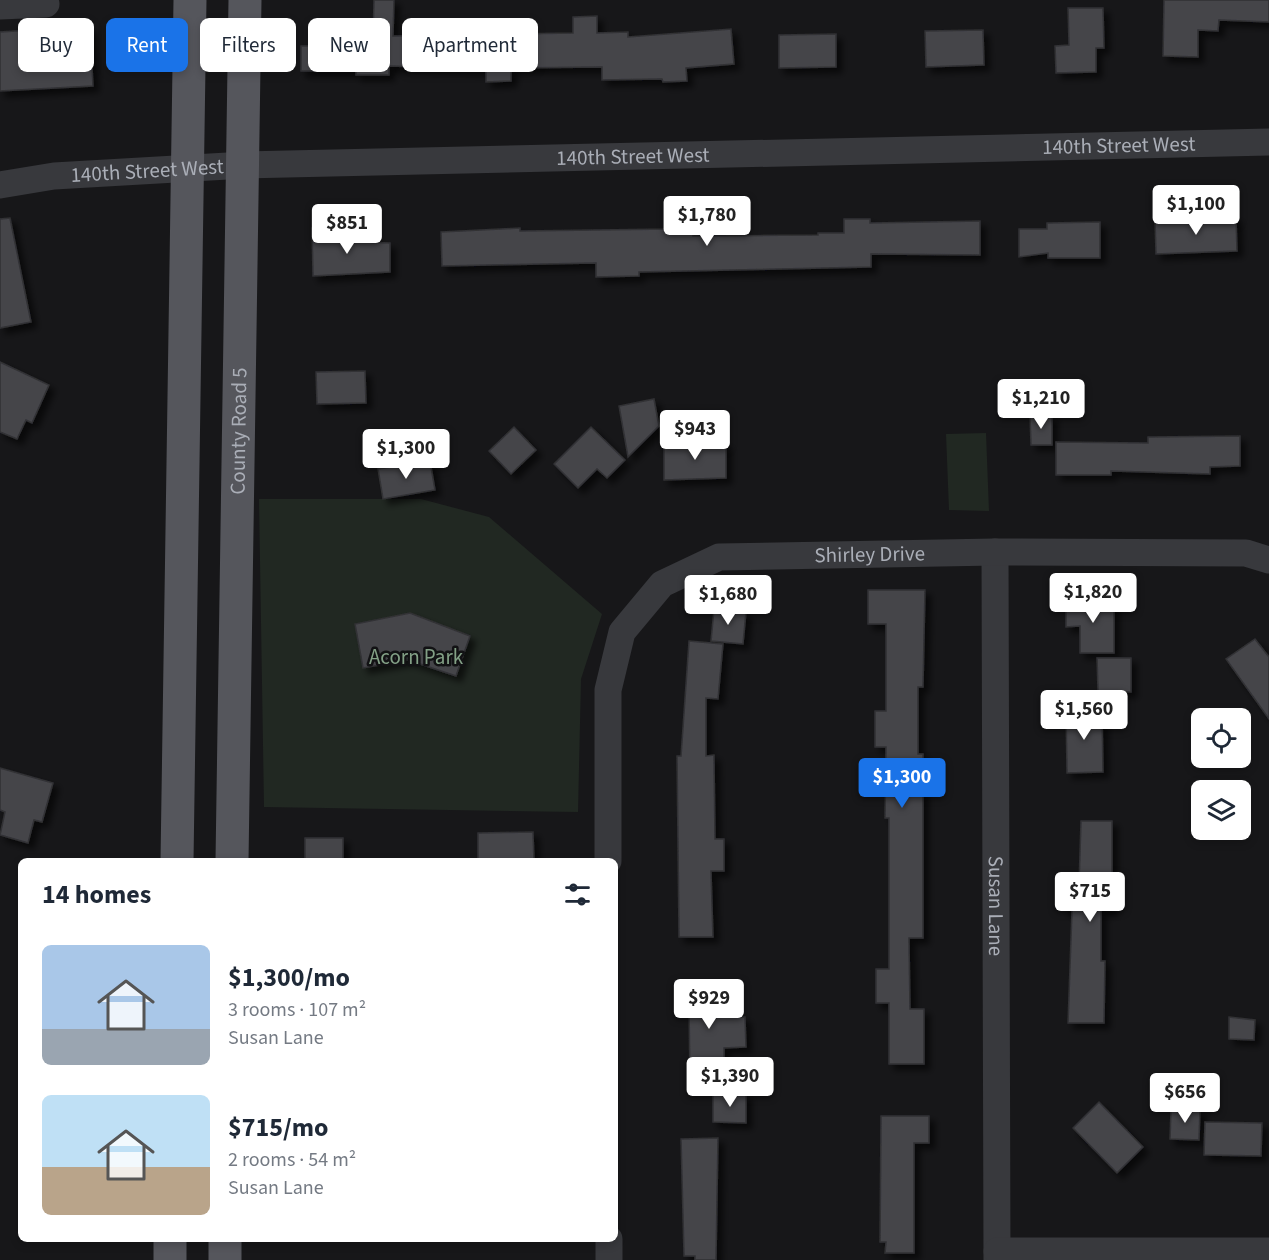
<!DOCTYPE html>
<html lang="en">
<head>
<meta charset="utf-8">
<style>
  :root { --surface:#fff; --page:#f2f2f3; --text:#1f2937; --muted:#747a83; --accent:#1a73e8 }
  body { margin:0; font-family:"Source Sans 3",sans-serif; background:var(--page); color:var(--text); height:100vh; display:flex; flex-direction:column; font-size:22px; white-space:nowrap }
  * { box-sizing:border-box; margin:0 }
  p { font-size:20px; color:var(--muted) }
  .icon { flex:none; width:33px; height:33px; fill:none; stroke:currentColor; stroke-width:2; stroke-linecap:round; stroke-linejoin:round }
  .map { position:relative; flex:1; overflow:hidden }
  .details { position:absolute; left:18px; top:858px; width:600px; height:384px; display:flex; flex-direction:column; background:var(--surface); border-radius:9px; box-shadow:0 3px 9px #0003 }
  .details>* { flex:none }
  .guide { position:absolute; left:18px; top:18px; width:600px; height:54px; display:flex; gap:12px }
  .fabs { position:absolute; left:1191px; top:708px; display:grid; gap:12px }
  .fabs a { display:grid; place-items:center; width:60px; height:60px; border-radius:9px; background:var(--surface); box-shadow:0 3px 9px #0003; font-size:30px }
  .price { position:absolute; translate:-50% -51px; padding:0 14px; border-radius:6px; background:#fff; color:#222; font-size:20px; line-height:39px; filter:drop-shadow(0 2px 3px #0008) }
  .price::after { content:''; position:absolute; left:50%; top:36px; width:18px; height:14px; margin-left:-9px; background:inherit; clip-path:polygon(0 0,100% 0,50% 100%) }
  .price.current { background:var(--accent); color:#fff }
  ul { padding:0; list-style:none }
  li { display:flex; align-items:center; gap:18px; height:150px; padding:0 24px }
  li span { display:grid; place-items:center; flex:none; width:168px; height:120px; border-radius:9px; color:#555 }
  li>.icon { margin-inline-start:auto }
  span .icon { width:72px; height:72px; fill:#fffc; stroke-width:1 }
  li b { font-size:26px }
  h2 { display:flex; justify-content:space-between; align-items:center; height:72px; padding:0 24px; font-size:26px }
  .pill { padding:0 21px; border-radius:9px; background:var(--surface); box-shadow:0 3px 9px #0003; font-size:21px; line-height:54px }
  .pill.current { background:var(--accent); color:#fff }
  .map>svg:first-child { display:block }
  .green { fill:#212822 }
  .building { fill:#444449; stroke:#313134; stroke-width:1.5; filter:url(#shadow) }
  .lines { fill:none; stroke-linecap:round; stroke-linejoin:round }
  .minor { stroke:#38393d; stroke-width:27 }
  .major { stroke:#55565c; stroke-width:33 }
  .labels { text-anchor:middle; dominant-baseline:central; stroke-width:5; stroke-linejoin:round; paint-order:stroke }
  .street-label { font-size:21px; fill:#aaaeb7; stroke:#121214 }
  .park-label { font-size:21px; fill:#83a086; stroke:#121214 }
</style>
</head>
<body>
<div class="map">
<svg width="1269" height="1260" viewBox="0 0 1269 1260">
  <defs>
    <filter id="shadow"><feDropShadow dx="5.5" dy="5.5" stdDeviation="3" flood-color="#0009"/></filter>
  </defs>
  <rect width="100%" height="100%" fill="#171719"/>
  <g class="green">
    <path d="M 986,433 L 989,511 L 949,510 L 946,434 Z"/>
    <path d="M 259,499 L 421,499 L 489,517 L 602,614 L 581,679 L 578,812 L 264,807 Z"/>
  </g>
  <g class="building">
    <path d="M 374,0 L 394,0 L 393,36 L 573,33 L 573,17 L 597,16 L 597,33 L 628,32 L 628,37 L 731,29 L 734,64 L 686,68 L 687,81 L 663,82 L 662,79 L 602,80 L 602,67 L 511,68 L 511,81 L 486,82 L 486,69 L 389,66 L 389,75 L 356,75 L 356,71 L 301,71 L 301,46 L 356,46 L 356,39 L 373,39 Z"/>
    <path d="M 1164,0 L 1269,0 L 1269,22 L 1219,20 L 1218,31 L 1198,30 L 1198,57 L 1163,56 Z"/>
    <path d="M 1068,8 L 1103,8 L 1104,48 L 1096,48 L 1096,72 L 1056,73 L 1055,46 L 1069,45 Z"/>
    <path d="M 62,28 L 90,28 L 93,86 L 0,91 L 0,32 Z"/>
    <path d="M 983,30 L 984,65 L 926,67 L 925,31 Z"/>
    <path d="M 836,34 L 836,67 L 779,68 L 779,35 Z"/>
    <path d="M 1236,217 L 1237,251 L 1156,254 L 1155,220 Z"/>
    <path d="M 10,218 L 31,322 L 0,328 L 0,219 Z"/>
    <path d="M 844,219 L 870,219 L 870,223 L 980,221 L 980,255 L 871,254 L 871,267 L 639,272 L 639,276 L 596,277 L 596,263 L 442,266 L 441,232 L 520,228 L 520,231 L 669,229 L 669,223 L 693,222 L 693,236 L 818,235 L 818,233 L 844,233 Z"/>
    <path d="M 1100,222 L 1100,258 L 1048,258 L 1048,253 L 1019,257 L 1019,229 L 1047,229 L 1047,223 Z"/>
    <path d="M 312,228 L 338,228 L 338,241 L 390,243 L 390,272 L 313,276 Z"/>
    <path d="M 0,362 L 49,385 L 32,423 L 26,420 L 17,439 L 0,432 Z"/>
    <path d="M 365,371 L 366,403 L 317,404 L 316,372 Z"/>
    <path d="M 654,399 L 659,426 L 628,457 L 619,406 Z"/>
    <path d="M 1052,415 L 1052,445 L 1031,445 L 1030,416 Z"/>
    <path d="M 514,427 L 536,450 L 511,474 L 489,451 Z"/>
    <path d="M 591,427 L 625,460 L 607,478 L 597,469 L 578,488 L 554,464 Z"/>
    <path d="M 1240,436 L 1240,466 L 1210,467 L 1210,474 L 1111,471 L 1111,475 L 1056,475 L 1056,442 L 1148,443 L 1148,437 Z"/>
    <path d="M 726,443 L 726,478 L 664,480 L 664,444 Z"/>
    <path d="M 430,461 L 435,490 L 383,499 L 378,469 Z"/>
    <path d="M 868,590 L 925,590 L 923,687 L 918,687 L 918,754 L 923,754 L 923,938 L 909,938 L 910,1009 L 924,1009 L 924,1064 L 889,1064 L 889,1003 L 876,1003 L 876,969 L 889,969 L 889,818 L 885,818 L 886,747 L 875,747 L 875,711 L 886,711 L 886,624 L 868,624 Z"/>
    <path d="M 1066,600 L 1114,600 L 1114,653 L 1080,653 L 1080,626 L 1066,627 Z"/>
    <path d="M 714,609 L 746,612 L 743,644 L 711,641 Z"/>
    <path d="M 410,613 L 470,636 L 456,676 L 408,660 L 363,668 L 355,624 Z"/>
    <path d="M 1255,639 L 1269,657 L 1269,719 L 1226,659 Z"/>
    <path d="M 689,641 L 723,644 L 718,699 L 706,698 L 706,756 L 714,755 L 715,839 L 724,839 L 724,871 L 711,871 L 713,937 L 679,937 L 677,756 L 681,756 Z"/>
    <path d="M 1097,658 L 1131,658 L 1131,692 L 1098,691 Z"/>
    <path d="M 1102,709 L 1103,772 L 1067,773 L 1066,710 Z"/>
    <path d="M 0,768 L 53,783 L 42,822 L 34,820 L 28,843 L 0,835 L 5,812 L 0,810 Z"/>
    <path d="M 1081,821 L 1112,821 L 1112,910 L 1101,910 L 1101,961 L 1105,961 L 1104,1023 L 1068,1023 L 1072,910 L 1064,910 L 1064,885 L 1079,885 Z"/>
    <path d="M 533,832 L 534,861 L 478,861 L 478,833 Z"/>
    <rect x="305" y="838" width="38" height="23"/>
    <path d="M 723,980 L 724,1017 L 745,1017 L 746,1047 L 724,1048 L 724,1085 L 690,1085 L 689,1006 L 675,1007 L 675,981 Z"/>
    <path d="M 1229,1017 L 1255,1020 L 1254,1040 L 1229,1039 Z"/>
    <path d="M 713,1094 L 746,1094 L 746,1123 L 713,1122 Z"/>
    <path d="M 1099,1102 L 1143,1147 L 1117,1173 L 1073,1128 Z"/>
    <path d="M 1171,1109 L 1200,1110 L 1199,1140 L 1170,1139 Z"/>
    <path d="M 881,1116 L 929,1116 L 929,1143 L 914,1143 L 914,1253 L 885,1253 L 886,1242 L 880,1242 Z"/>
    <path d="M 1205,1122 L 1262,1123 L 1261,1156 L 1204,1155 Z"/>
    <path d="M 718,1138 L 716,1260 L 695,1260 L 695,1256 L 684,1256 L 681,1139 Z"/>
  </g>
  <g class="lines">
    <g class="minor">
      <path d="M 0,6 L 46,4"/>
      <path id="s1" d="M 0,185 L 54,176 L 245,165 L 1269,142"/>
      <path id="s2" d="M 995,552 L 997,1260"/>
      <path id="s3" d="M 608,861 L 608,690 L 622,632 L 662,584 L 719,557 L 995,552 L 1246,553 L 1269,560"/>
      <path d="M 609,1239 L 609,1260"/>
      <path d="M 997,1251 L 1269,1251"/>
    </g>
    <g class="major">
      <path d="M 177,861 L 190,0"/>
      <path id="s4" d="M 232,861 L 245,0"/>
      <path d="M 170,1260 L 170,1239"/>
      <path d="M 225,1260 L 225,1239"/>
    </g>
  </g>
  <g class="labels">
    <g class="street-label">
      <text stroke="none"><textPath href="#s1" startOffset="1120">140th Street West</textPath></text>
      <text stroke="none"><textPath href="#s1" startOffset="634">140th Street West</textPath></text>
      <text stroke="none"><textPath href="#s1" startOffset="148">140th Street West</textPath></text>
      <text stroke="none"><textPath href="#s4" startOffset="430">County Road 5</textPath></text>
      <text stroke="none"><textPath href="#s3" startOffset="507">Shirley Drive</textPath></text>
      <text stroke="none"><textPath href="#s2" startOffset="354">Susan Lane</textPath></text>
    </g>
    <g class="park-label">
      <text x="416" y="657">Acorn Park</text>
    </g>
  </g>
</svg>
<div class="fabs">
<a><svg class="icon" aria-label="locate" viewBox="0 0 24 24"><circle cx="12" cy="12" r="6"/><path d="M12 2v4M12 18v4M2 12h4M18 12h4"/></svg></a>
<a><svg class="icon" aria-label="layers" viewBox="0 0 24 24"><path d="M12 4l9 5-9 5-9-5zM3 14l9 5 9-5"/></svg></a>
</div>
<b class="price" style="left:1196px;top:236px">$1,100</b>
<b class="price" style="left:707px;top:247px">$1,780</b>
<b class="price" style="left:347px;top:255px">$851</b>
<b class="price" style="left:1041px;top:430px">$1,210</b>
<b class="price" style="left:695px;top:461px">$943</b>
<b class="price" style="left:406px;top:480px">$1,300</b>
<b class="price" style="left:1093px;top:624px">$1,820</b>
<b class="price" style="left:728px;top:626px">$1,680</b>
<b class="price" style="left:1084px;top:741px">$1,560</b>
<b class="price current" style="left:902px;top:809px">$1,300</b>
<b class="price" style="left:1090px;top:923px">$715</b>
<b class="price" style="left:709px;top:1030px">$929</b>
<b class="price" style="left:730px;top:1108px">$1,390</b>
<b class="price" style="left:1185px;top:1124px">$656</b>
<div class="guide">
<a class="pill">Buy</a>
<a class="pill current">Rent</a>
<a class="pill">Filters</a>
<a class="pill">New</a>
<a class="pill">Apartment</a>
</div>
<section class="details">
<h2>14 homes<svg class="icon" aria-label="filters" viewBox="0 0 24 24"><path d="M4 7h16M4 17h16"/><circle cx="9" cy="7" r="2"/><circle cx="15" cy="17" r="2"/></svg></h2>
<ul>
<li><span style="background:linear-gradient(#a9c7e8 70%,#9aa5b1 0)"><svg class="icon" aria-label="home" viewBox="0 0 24 24"><path d="M3 11l9-7 9 7M6 9v11h12V9"/></svg></span><div><b>$1,300/mo</b><p>3 rooms · 107 m²</p><p>Susan Lane</p></div></li>
<li><span style="background:linear-gradient(#bfe0f5 60%,#b9a48a 0)"><svg class="icon" aria-label="home" viewBox="0 0 24 24"><path d="M3 11l9-7 9 7M6 9v11h12V9"/></svg></span><div><b>$715/mo</b><p>2 rooms · 54 m²</p><p>Susan Lane</p></div></li>
</ul>
</section>
</div>
</body>
</html>
